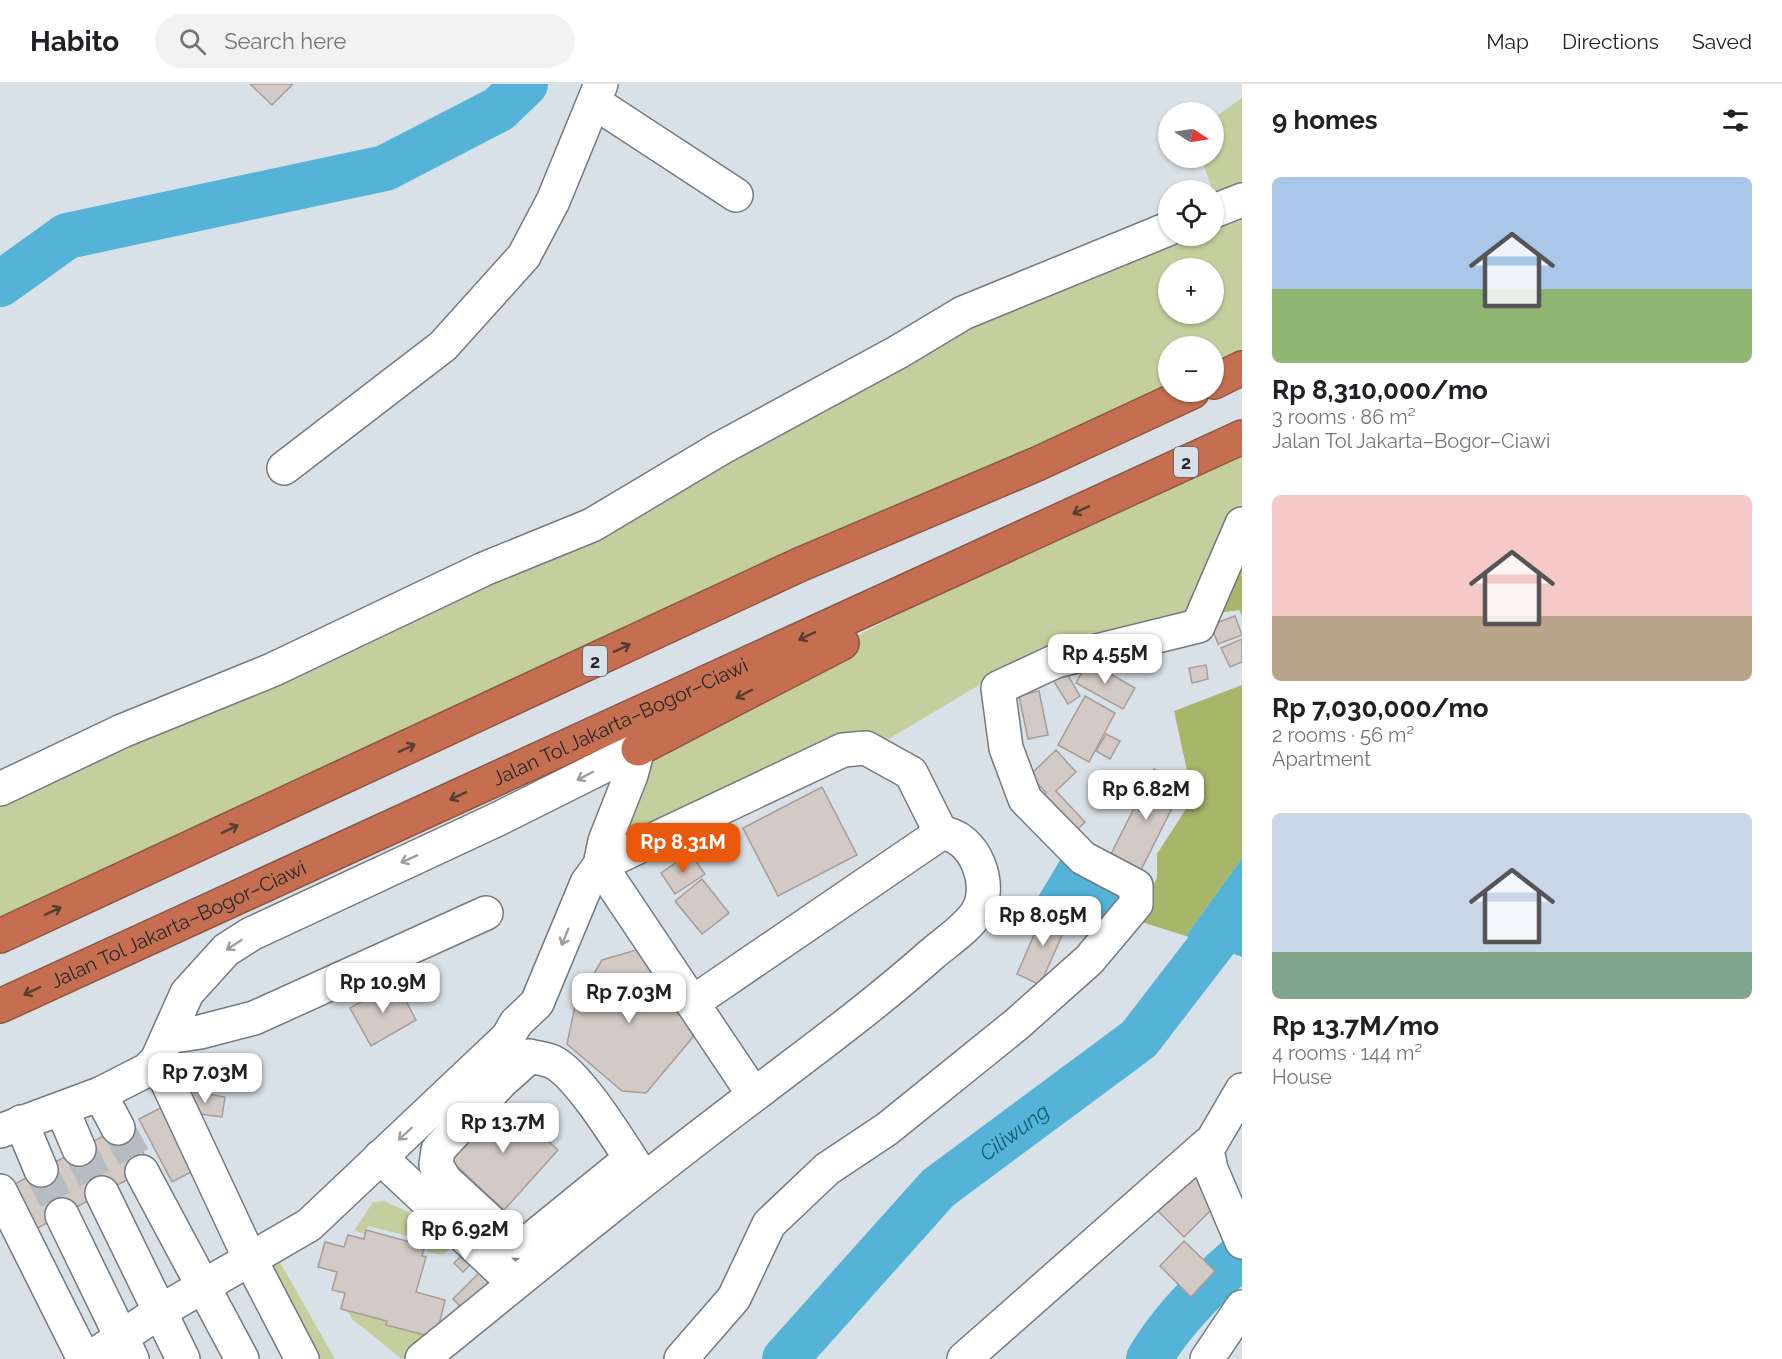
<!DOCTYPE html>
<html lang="en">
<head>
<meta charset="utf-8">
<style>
  :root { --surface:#fff; --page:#f2f2f2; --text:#202124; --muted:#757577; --line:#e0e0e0; --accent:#ea580c }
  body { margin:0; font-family:Raleway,sans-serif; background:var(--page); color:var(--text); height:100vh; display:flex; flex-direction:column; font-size:22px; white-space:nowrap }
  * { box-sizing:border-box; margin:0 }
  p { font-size:20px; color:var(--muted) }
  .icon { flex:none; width:33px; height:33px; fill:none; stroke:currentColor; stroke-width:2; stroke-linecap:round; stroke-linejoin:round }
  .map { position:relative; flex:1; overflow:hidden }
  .panel { display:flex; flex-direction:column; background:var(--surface); width:540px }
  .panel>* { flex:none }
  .needle { width:39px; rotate:102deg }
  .fabs { position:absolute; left:1158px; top:18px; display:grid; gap:12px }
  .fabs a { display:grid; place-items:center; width:66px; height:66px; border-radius:50%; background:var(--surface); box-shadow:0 2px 4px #0004; font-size:30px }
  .price { position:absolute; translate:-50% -51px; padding:0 14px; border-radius:12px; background:#fff; color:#222; font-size:20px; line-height:39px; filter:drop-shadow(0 2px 3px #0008) }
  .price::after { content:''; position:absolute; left:50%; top:36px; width:18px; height:14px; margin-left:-9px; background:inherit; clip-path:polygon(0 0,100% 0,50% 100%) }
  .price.current { background:var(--accent); color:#fff }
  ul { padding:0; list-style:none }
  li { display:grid; align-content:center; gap:12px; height:318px; padding:0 30px }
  li span { display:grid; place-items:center; height:186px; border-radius:9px; color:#555 }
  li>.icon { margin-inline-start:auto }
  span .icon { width:108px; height:108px; fill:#fffc; stroke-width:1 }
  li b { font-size:26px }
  h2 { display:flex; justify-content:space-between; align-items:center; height:72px; padding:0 30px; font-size:26px }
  header { display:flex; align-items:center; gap:36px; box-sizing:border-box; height:84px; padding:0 30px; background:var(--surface); border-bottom:2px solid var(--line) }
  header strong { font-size:28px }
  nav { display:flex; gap:33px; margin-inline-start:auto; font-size:21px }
  .search { width:420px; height:54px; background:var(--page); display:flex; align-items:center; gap:15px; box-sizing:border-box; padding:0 21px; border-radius:33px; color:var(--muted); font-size:22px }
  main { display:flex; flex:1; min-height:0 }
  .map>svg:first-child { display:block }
  .green { fill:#c4cf9d; fill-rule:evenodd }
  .forest { fill:#a7b669 }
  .water { fill:#54b3d7 }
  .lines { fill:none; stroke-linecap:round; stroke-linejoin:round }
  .river { stroke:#54b3d7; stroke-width:46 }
  .building { fill:#d3c9c5; stroke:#a69d99; stroke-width:1.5 }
  .minor-tunnel { stroke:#b5bcc2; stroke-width:33; stroke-dasharray:33 16; stroke-linecap:butt }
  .minor-casing { stroke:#747a81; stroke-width:36 }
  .highway-casing { stroke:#8e5643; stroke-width:36 }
  .minor { stroke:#fff; stroke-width:33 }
  .highway { stroke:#c66f50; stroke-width:33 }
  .oneway { stroke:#563e37 }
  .oneway2 { stroke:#9d9fa0 }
  .labels { text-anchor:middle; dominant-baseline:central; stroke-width:4.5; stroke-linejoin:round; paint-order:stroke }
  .shield { fill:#d9e1e8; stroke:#5c6064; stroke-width:1.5 }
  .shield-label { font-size:18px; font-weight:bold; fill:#26292c }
  .street-label { font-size:20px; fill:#26292c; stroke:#d9e1e8 }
  .water-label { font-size:21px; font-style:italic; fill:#135f77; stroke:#d9e1e8 }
</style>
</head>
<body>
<header>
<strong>Habito</strong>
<div class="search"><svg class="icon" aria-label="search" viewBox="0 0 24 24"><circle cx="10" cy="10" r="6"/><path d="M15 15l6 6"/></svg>Search here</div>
<nav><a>Map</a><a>Directions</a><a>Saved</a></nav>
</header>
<main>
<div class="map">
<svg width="1242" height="1275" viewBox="0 0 1242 1275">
  <rect width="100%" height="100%" fill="#d9e1e8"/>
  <g class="green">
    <path d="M 1242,14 L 1242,283 L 1214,297 L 1214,262 L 1168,262 L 1168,308 L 0,851 L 0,706 L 592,441 L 968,227 L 1168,152 L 1214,152 L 1214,127 L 1219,124 L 1201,74 L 1214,74 L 1215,33 ZM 1168,184 L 1214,184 L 1214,230 L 1168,230 Z"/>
    <path d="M 1242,353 L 1242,439 L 1203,531 L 1088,550 L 996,591 L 870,666 L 710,727 L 605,757 L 638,665 Z"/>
    <path d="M 384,1117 L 415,1131 L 432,1134 L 456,1158 L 443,1171 L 427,1168 L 428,1157 L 368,1142 L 366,1150 L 354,1147 L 373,1118 Z"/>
    <path d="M 277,1173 L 335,1275 L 317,1275 L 269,1181 Z"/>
    <path d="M 345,1223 L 385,1235 L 386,1239 L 436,1252 L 402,1275 L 352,1235 Z"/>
  </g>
  <g class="forest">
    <path d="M 1242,439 L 1242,532 L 1239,526 L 1203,531 Z"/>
    <path d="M 1242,601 L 1242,774 L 1186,852 L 1135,836 L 1157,794 L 1157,770 L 1193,714 L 1174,627 Z"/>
  </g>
  <g class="water">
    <path d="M 1062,773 L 1122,811 L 1096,851 L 1038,813 Z"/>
    <path d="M 1242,774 L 1242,873 L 1186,852 Z"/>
  </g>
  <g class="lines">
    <g class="river">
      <path d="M 0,200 L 67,152 L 385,84 L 499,25 L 525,0"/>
      <path id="s1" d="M 785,1275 L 938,1104 L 1139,955 L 1242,821"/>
      <path d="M 1149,1275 C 1172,1236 1207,1201 1242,1171"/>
    </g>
  </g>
  <g class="building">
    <path d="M 250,0 L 293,0 L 272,21 Z"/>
    <path d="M 1235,532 L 1242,551 L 1218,560 L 1211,541 Z"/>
    <path d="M 1242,555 L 1242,578 L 1230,583 L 1221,564 Z"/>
    <path d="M 1088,577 L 1135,604 L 1123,625 L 1076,599 Z"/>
    <path d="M 1206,581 L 1208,595 L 1192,599 L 1189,584 Z"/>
    <path d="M 1066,588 L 1080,612 L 1068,620 L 1053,596 Z"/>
    <path d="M 1039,607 L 1048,651 L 1028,655 L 1019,612 Z"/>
    <path d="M 1085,612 L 1115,629 L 1089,678 L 1058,661 Z"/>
    <path d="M 1106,650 L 1120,657 L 1110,675 L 1096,667 Z"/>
    <path d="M 1056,666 L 1076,688 L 1056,707 L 1085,738 L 1075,748 L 1042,713 L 1046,709 L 1030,691 Z"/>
    <path d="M 1154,685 L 1184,700 L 1139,790 L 1109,774 Z"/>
    <path d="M 822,703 L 857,771 L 778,812 L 743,744 Z"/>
    <path d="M 690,769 L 705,790 L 675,810 L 661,789 Z"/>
    <path d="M 702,795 L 729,829 L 702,850 L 675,817 Z"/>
    <path d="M 1045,826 L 1069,836 L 1040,901 L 1017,890 Z"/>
    <path d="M 636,866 L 688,929 L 693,953 L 646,1009 L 622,1007 L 567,960 L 575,922 L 602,876 Z"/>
    <path d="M 396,898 L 416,936 L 371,962 L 350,924 Z"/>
    <path d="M 189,1007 L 225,1013 L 222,1033 L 186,1028 Z"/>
    <path d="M 501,1014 L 558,1066 L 504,1126 L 447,1073 Z"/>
    <path d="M 166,1021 L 199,1084 L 172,1098 L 139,1035 Z"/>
    <path d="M 127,1039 L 151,1083 L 34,1146 L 11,1102 Z"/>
    <path d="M 1188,1085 L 1220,1117 L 1184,1153 L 1153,1122 Z"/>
    <path d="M 366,1146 L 425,1162 L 422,1172 L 426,1173 L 416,1208 L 445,1216 L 436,1254 L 386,1241 L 387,1237 L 341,1225 L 345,1209 L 332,1206 L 337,1188 L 318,1183 L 325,1158 L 344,1163 L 348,1151 L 364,1155 Z"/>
    <path d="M 1184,1157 L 1215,1187 L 1191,1213 L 1160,1182 Z"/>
    <path d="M 467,1166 L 476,1175 L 463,1188 L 454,1179 Z"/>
    <path d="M 481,1187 L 494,1201 L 466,1228 L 453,1215 Z"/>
  </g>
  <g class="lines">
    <g class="minor-tunnel">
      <path d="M 118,1044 L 142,1088"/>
      <path d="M 79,1065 L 102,1109"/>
      <path d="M 41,1086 L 62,1131"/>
    </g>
    <defs>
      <g id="minor">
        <path d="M 594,18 L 736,111"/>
        <path d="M 1214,127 L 1242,116"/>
        <path d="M 284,384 L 443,262 L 524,172 L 553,117 L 601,0"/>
        <path d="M 0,705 L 122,647 L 272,586 L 484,485 L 592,441 L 721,364 L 898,268 L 963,229 L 1168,145"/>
        <path d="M 692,919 L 941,749"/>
        <path d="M 168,953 L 200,948 L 254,934 L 486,829"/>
        <path d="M 157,976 L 250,1175 L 302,1275"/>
        <path d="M 1242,1006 L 1207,1066 L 1211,1085 L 1242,1158"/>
        <path d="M 100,1010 L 118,1044"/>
        <path d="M 62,1025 L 79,1065"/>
        <path d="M 21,1038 L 41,1086"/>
        <path d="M 0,1047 L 100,1010 L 147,986 L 157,976 L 187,909 L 226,866 L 251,850 L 498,735 L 638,665"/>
        <path d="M 380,1073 L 514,1199"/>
        <path d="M 630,1075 L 528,1158 L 511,1157 L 445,1096 L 436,1081 L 438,1066 L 501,998 L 530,972 C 537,974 546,975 553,978 C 581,992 625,1067 644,1095"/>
        <path d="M 142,1088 L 242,1275"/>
        <path d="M 0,1107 L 84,1275"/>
        <path d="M 102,1109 L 183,1275"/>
        <path d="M 62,1131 L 132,1275"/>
        <path d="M 89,1275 L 159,1228 L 309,1141 L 508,953 L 516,939 L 537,919 L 587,799 L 600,781 L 605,757 L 631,691 L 638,665"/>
        <path d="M 422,1275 C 534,1184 646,1092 762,1005 C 820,961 878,918 932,870 C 946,858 966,845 976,830 C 995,803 975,751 941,749 L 911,689 L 866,664 L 843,666 L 600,781 L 754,1011"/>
        <path d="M 681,1275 L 734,1214 L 769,1140 L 827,1085 L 887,1045 L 1017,940 L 1089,876 L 1136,820 L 1136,802 L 1083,774 L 1025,715 L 1006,664 L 998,604 L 1056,577 L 1198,542 L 1242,440"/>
        <path d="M 964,1275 L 1208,1060"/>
        <path d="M 1207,1275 L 1242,1223"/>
      </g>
      <g id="highway">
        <path d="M 1214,298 L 1242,284"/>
        <path d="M 638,665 L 842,559"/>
        <path d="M 0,852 L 799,481 L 1037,380 L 1192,308"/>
        <path id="s2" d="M 0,922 L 1242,353"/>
      </g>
    </defs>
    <use href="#minor" class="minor-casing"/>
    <use href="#highway" class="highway-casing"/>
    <use href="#minor" class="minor"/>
    <use href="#highway" class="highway"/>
  </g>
  <defs><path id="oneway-shaft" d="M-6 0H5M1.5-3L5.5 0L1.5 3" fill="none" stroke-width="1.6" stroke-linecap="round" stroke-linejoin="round" transform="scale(1.5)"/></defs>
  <g class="oneway">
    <use href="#oneway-shaft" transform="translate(1081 426) rotate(155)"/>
    <use href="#oneway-shaft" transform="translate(807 552) rotate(155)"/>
    <use href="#oneway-shaft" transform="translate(622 564) rotate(-25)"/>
    <use href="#oneway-shaft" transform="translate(744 610) rotate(152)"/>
    <use href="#oneway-shaft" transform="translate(407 664) rotate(-25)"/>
    <use href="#oneway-shaft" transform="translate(458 712) rotate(155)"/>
    <use href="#oneway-shaft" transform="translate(230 745) rotate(-25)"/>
    <use href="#oneway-shaft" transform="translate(53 827) rotate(-25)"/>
    <use href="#oneway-shaft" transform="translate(32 907) rotate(155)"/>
  </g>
  <g class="oneway2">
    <use href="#oneway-shaft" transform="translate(585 692) rotate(153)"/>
    <use href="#oneway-shaft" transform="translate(409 775) rotate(156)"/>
    <use href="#oneway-shaft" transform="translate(565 853) rotate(112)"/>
    <use href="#oneway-shaft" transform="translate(234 861) rotate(147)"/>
    <use href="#oneway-shaft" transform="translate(405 1050) rotate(137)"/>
  </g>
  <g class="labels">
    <g class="shield">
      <rect x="1174" y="363" width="24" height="30" rx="4.5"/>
      <rect x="583" y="562" width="24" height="30" rx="4.5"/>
    </g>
    <g class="shield-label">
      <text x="1186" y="378">2</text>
      <text x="595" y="577">2</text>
    </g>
    <g class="street-label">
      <text stroke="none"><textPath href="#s2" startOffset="682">Jalan Tol Jakarta–Bogor–Ciawi</textPath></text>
      <text stroke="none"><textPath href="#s2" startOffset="196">Jalan Tol Jakarta–Bogor–Ciawi</textPath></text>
    </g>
    <g class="water-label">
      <text stroke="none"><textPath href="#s1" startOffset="324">Ciliwung</textPath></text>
    </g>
  </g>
</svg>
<div class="fabs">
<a><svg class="needle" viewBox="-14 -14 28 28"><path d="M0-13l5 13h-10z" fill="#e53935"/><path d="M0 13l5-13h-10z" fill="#757577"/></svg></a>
<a><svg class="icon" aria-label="locate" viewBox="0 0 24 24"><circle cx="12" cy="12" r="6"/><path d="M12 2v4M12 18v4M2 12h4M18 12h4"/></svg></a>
<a>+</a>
<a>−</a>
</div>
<b class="price" style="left:1105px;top:601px">Rp 4.55M</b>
<b class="price" style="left:1146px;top:737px">Rp 6.82M</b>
<b class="price current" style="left:683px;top:790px">Rp 8.31M</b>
<b class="price" style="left:1043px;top:863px">Rp 8.05M</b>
<b class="price" style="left:383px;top:930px">Rp 10.9M</b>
<b class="price" style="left:629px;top:940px">Rp 7.03M</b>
<b class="price" style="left:205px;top:1020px">Rp 7.03M</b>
<b class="price" style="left:503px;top:1070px">Rp 13.7M</b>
<b class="price" style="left:465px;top:1177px">Rp 6.92M</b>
</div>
<section class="panel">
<h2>9 homes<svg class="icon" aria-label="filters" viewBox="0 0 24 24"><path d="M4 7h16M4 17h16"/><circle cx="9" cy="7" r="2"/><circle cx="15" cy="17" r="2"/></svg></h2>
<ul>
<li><span style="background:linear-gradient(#a9c7e8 60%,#8fb573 0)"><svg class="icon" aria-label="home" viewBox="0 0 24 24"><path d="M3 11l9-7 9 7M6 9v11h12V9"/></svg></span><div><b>Rp 8,310,000/mo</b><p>3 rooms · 86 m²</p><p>Jalan Tol Jakarta–Bogor–Ciawi</p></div></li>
<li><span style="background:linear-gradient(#f6c9c9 65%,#b9a48a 0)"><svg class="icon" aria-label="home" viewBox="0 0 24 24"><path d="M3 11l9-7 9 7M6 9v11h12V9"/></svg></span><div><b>Rp 7,030,000/mo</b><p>2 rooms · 56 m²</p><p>Apartment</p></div></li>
<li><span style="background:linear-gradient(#c9d6e8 75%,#7fa58c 0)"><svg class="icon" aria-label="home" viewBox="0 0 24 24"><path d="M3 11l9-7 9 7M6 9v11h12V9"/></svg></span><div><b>Rp 13.7M/mo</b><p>4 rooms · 144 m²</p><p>House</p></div></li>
</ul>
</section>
</main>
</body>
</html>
